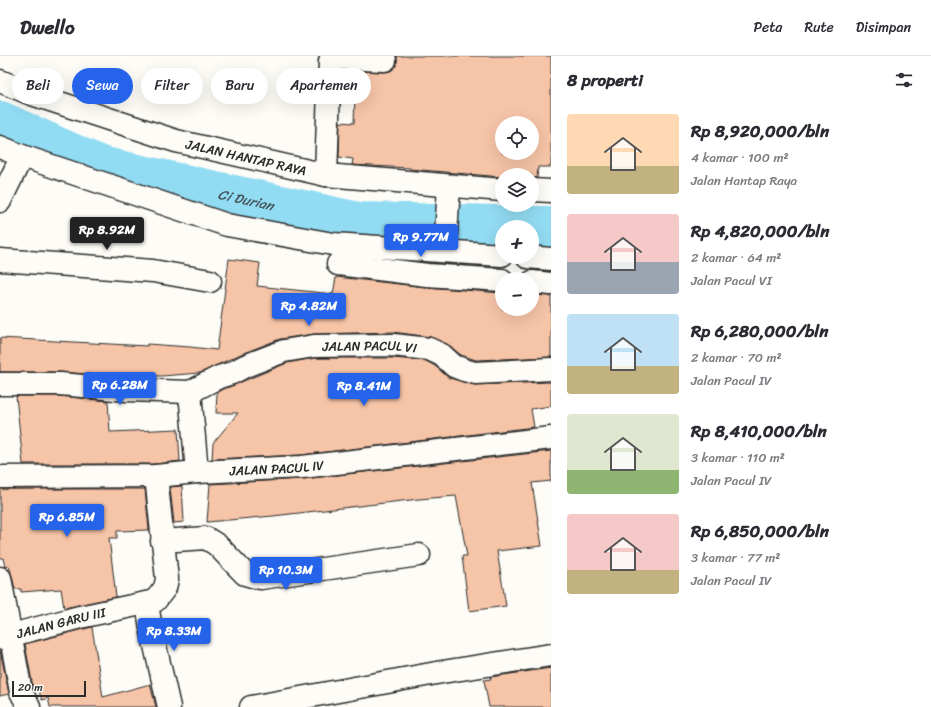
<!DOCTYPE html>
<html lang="id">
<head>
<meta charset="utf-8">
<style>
  :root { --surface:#fff; --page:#f7f7f7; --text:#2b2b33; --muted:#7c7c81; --line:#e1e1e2; --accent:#2563eb }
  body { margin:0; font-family:Sriracha,sans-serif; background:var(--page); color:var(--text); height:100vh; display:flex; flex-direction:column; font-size:15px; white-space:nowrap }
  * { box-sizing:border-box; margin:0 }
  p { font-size:13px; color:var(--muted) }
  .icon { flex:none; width:22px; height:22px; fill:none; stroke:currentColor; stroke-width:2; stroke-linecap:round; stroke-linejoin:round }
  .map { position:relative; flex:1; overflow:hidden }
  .drawer { display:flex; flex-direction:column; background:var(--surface); width:380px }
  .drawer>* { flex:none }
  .hud { position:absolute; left:12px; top:12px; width:380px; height:36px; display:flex; gap:8px }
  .controls { position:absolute; left:495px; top:60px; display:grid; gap:8px }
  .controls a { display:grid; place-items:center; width:44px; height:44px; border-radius:50%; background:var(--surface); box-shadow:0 4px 16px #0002; font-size:20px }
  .scale { position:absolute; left:12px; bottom:10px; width:74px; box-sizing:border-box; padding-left:4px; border:2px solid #2b2b2b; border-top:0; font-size:11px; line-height:14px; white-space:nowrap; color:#2b2b2b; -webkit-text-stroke:3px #fdfcf7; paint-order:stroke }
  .price { position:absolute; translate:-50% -34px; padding:0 9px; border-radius:4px; background:var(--accent); color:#fff; font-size:13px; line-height:26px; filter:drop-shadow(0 1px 2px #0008) }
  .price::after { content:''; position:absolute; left:50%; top:24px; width:12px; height:9px; margin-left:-6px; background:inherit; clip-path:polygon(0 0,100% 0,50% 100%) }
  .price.on { background:#222; color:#fff }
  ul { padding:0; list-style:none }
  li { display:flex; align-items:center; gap:12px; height:100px; padding:0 16px }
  li span { display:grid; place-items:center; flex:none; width:112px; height:80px; border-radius:4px; color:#555 }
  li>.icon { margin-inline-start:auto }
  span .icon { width:48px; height:48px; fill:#fffc; stroke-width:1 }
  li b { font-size:17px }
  h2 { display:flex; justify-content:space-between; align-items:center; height:48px; padding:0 16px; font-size:17px }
  .tag { padding:0 14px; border-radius:18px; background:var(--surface); box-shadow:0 4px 16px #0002; font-size:14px; line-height:36px }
  .tag.on { background:var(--accent); color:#fff }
  header { display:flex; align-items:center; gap:24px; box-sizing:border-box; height:56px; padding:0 20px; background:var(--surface); border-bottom:1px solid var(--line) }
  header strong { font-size:19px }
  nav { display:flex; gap:22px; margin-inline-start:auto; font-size:14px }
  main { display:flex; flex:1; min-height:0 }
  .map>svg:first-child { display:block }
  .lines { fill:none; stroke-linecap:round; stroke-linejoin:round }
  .river { stroke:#92dcf3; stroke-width:44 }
  .building { fill:#f6c4a7; stroke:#2b2b2b; fill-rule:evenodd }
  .minor-casing { stroke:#2b2b2b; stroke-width:25 }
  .minor { stroke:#fdfcf7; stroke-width:22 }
  .labels { text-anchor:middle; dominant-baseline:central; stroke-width:3; stroke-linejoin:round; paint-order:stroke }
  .street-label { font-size:13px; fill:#2b2b2b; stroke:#fdfcf7 }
  .water-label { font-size:14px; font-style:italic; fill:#45575d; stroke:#fdfcf7 }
</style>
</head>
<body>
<header>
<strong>Dwello</strong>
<nav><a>Peta</a><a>Rute</a><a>Disimpan</a></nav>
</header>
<main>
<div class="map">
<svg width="551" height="651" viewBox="0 0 551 651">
  <rect width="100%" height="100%" fill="#fdfcf7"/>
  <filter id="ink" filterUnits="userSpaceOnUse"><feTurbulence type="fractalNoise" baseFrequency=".025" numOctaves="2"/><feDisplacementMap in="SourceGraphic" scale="8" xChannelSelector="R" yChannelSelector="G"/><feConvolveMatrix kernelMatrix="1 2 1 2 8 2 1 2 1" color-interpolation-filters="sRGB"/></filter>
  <g filter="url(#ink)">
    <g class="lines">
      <g class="river">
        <path id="s1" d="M 0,67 L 100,112 L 358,168 L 502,171"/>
        <path d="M 532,172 L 551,172"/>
      </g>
    </g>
    <g class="building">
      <path d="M 397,0 L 551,0 L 551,111 L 538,111 L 537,122 L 532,122 L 532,119 L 502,119 L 502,121 L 410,113 L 410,112 L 352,109 L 353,103 L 339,101 L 340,66 L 354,67 L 356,15 L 384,16 L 390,15 L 396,10 L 397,5 ZM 502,67 L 532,67 L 532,97 L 502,97 Z"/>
      <path d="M 229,203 L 260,207 L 257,230 L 333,238 L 336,221 L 354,223 L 425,231 L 502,237 L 502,253 L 532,253 L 532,239 L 551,240 L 551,301 L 476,304 L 461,299 L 447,288 L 430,281 L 393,276 L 314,278 L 280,283 L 241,298 L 200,317 L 162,320 L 115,320 L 60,316 L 0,316 L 0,282 L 147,290 L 147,288 L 190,291 L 217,294 Z"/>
      <path d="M 315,302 L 392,302 L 426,305 L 435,310 L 449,322 L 475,329 L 551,326 L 551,350 L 531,353 L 534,371 L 301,399 L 212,403 L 213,387 L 238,357 L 216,357 L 217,336 L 287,307 Z"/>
      <path d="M 16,340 L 59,340 L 108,345 L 110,376 L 178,373 L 180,405 L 155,408 L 23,408 Z"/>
      <path d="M 551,395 L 551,425 L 532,427 L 542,490 L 497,495 L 506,550 L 469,555 L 462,500 L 467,500 L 456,440 L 419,443 L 273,460 L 207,466 L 210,428 L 303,423 Z"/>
      <path d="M 182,430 L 184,466 L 174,467 L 170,431 Z"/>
      <path d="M 0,433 L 145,433 L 149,474 L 117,475 L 117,482 L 109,482 L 116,541 L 64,552 L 61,533 L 21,536 L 21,533 L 15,533 L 12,520 L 9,510 L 5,511 L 3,502 L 0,502 Z"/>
      <path d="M 92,571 L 103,641 L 150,628 L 156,651 L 50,651 L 48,642 L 42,644 L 37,630 L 33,631 L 25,588 Z"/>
      <path d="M 0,594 L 9,638 L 0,640 Z"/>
      <path d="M 551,612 L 551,651 L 489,651 L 484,624 L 491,623 L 490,621 Z"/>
    </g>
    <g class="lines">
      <defs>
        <g id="minor">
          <path id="s2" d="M 0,25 L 29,37 L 176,85 L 326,119 L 502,134"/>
          <path d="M 0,91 L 22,100 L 227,169 L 333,188 L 502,199"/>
          <path d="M 326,119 L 330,5 L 334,2 L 338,2 L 385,4"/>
          <path d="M 532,134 L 551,135"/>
          <path d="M 0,145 L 22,100"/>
          <path d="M 445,195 L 449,130"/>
          <path d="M 527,201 L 551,203"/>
          <path d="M 0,204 L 153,215 L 210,225"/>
          <path d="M 338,208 L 427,219 L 502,224"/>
          <path d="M 532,226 L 551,228"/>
          <path d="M 0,328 L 60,328 L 127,334 L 190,336 L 197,416"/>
          <path id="s3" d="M 190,336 L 219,321 L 232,317 L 245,310 L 284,295 L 314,290 L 393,289 L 429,293 L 442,299 L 454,310 L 464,314 L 475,317 L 551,313"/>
          <path id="s4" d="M 0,421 L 156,420 L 197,416 L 302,411 L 551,382"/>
          <path d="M 162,485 L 206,482 L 217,489 L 245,518 L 252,520 L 261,522 L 419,499"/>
          <path d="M 0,522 L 21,636 L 29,651"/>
          <path d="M 147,548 L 151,572 L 169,651"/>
          <path id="s5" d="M 0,582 L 80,561 L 155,545 L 165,532 L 167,523 L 156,420"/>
          <path d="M 251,651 L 442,616 L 551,599"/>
        </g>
      </defs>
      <use href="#minor" class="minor-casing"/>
      <use href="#minor" class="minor"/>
    </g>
  </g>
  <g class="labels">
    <g class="street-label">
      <text stroke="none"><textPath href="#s2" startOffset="258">JALAN HANTAP RAYA</textPath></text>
      <text stroke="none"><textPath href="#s3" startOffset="189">JALAN PACUL VI</textPath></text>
      <text stroke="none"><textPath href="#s4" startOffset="277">JALAN PACUL IV</textPath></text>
      <text stroke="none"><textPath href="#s5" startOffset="63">JALAN GARU III</textPath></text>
    </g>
    <g class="water-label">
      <text stroke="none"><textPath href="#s1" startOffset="259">Ci Durian</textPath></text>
    </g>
  </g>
</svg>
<div class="controls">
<a><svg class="icon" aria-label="locate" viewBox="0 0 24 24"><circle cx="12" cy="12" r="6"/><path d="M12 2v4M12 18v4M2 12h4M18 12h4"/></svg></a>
<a><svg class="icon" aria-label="layers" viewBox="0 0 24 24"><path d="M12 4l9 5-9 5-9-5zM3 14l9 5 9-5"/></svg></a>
<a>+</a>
<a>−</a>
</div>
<div class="scale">20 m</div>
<b class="price on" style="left:107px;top:195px">Rp 8.92M</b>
<b class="price" style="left:421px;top:202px">Rp 9.77M</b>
<b class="price" style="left:309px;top:271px">Rp 4.82M</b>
<b class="price" style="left:120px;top:350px">Rp 6.28M</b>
<b class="price" style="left:364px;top:351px">Rp 8.41M</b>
<b class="price" style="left:67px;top:482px">Rp 6.85M</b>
<b class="price" style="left:286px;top:535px">Rp 10.3M</b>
<b class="price" style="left:174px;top:596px">Rp 8.33M</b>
<div class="hud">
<a class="tag">Beli</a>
<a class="tag on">Sewa</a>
<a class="tag">Filter</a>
<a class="tag">Baru</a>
<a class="tag">Apartemen</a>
</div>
</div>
<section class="drawer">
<h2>8 properti<svg class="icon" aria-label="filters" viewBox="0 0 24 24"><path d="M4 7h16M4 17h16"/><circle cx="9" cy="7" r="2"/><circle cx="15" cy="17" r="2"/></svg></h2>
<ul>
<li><span style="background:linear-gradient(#ffd9b3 65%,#c2b280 0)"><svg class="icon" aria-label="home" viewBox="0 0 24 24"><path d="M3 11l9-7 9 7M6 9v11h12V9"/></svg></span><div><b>Rp 8,920,000/bln</b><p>4 kamar · 100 m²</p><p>Jalan Hantap Raya</p></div></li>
<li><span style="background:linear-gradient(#f6c9c9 60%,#9aa5b1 0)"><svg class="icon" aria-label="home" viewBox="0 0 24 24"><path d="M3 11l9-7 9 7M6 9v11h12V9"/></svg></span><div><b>Rp 4,820,000/bln</b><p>2 kamar · 64 m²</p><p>Jalan Pacul VI</p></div></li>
<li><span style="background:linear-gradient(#bfe0f5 65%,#c2b280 0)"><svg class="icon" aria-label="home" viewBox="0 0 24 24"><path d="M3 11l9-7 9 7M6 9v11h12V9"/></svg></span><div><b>Rp 6,280,000/bln</b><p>2 kamar · 70 m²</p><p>Jalan Pacul IV</p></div></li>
<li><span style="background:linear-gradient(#dfe7d0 70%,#8fb573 0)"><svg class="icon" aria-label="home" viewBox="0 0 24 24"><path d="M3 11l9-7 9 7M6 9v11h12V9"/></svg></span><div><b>Rp 8,410,000/bln</b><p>3 kamar · 110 m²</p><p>Jalan Pacul IV</p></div></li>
<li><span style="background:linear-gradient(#f6c9c9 70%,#c2b280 0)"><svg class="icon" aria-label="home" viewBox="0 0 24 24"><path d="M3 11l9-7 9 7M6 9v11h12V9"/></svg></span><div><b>Rp 6,850,000/bln</b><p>3 kamar · 77 m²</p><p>Jalan Pacul IV</p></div></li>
</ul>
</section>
</main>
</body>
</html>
